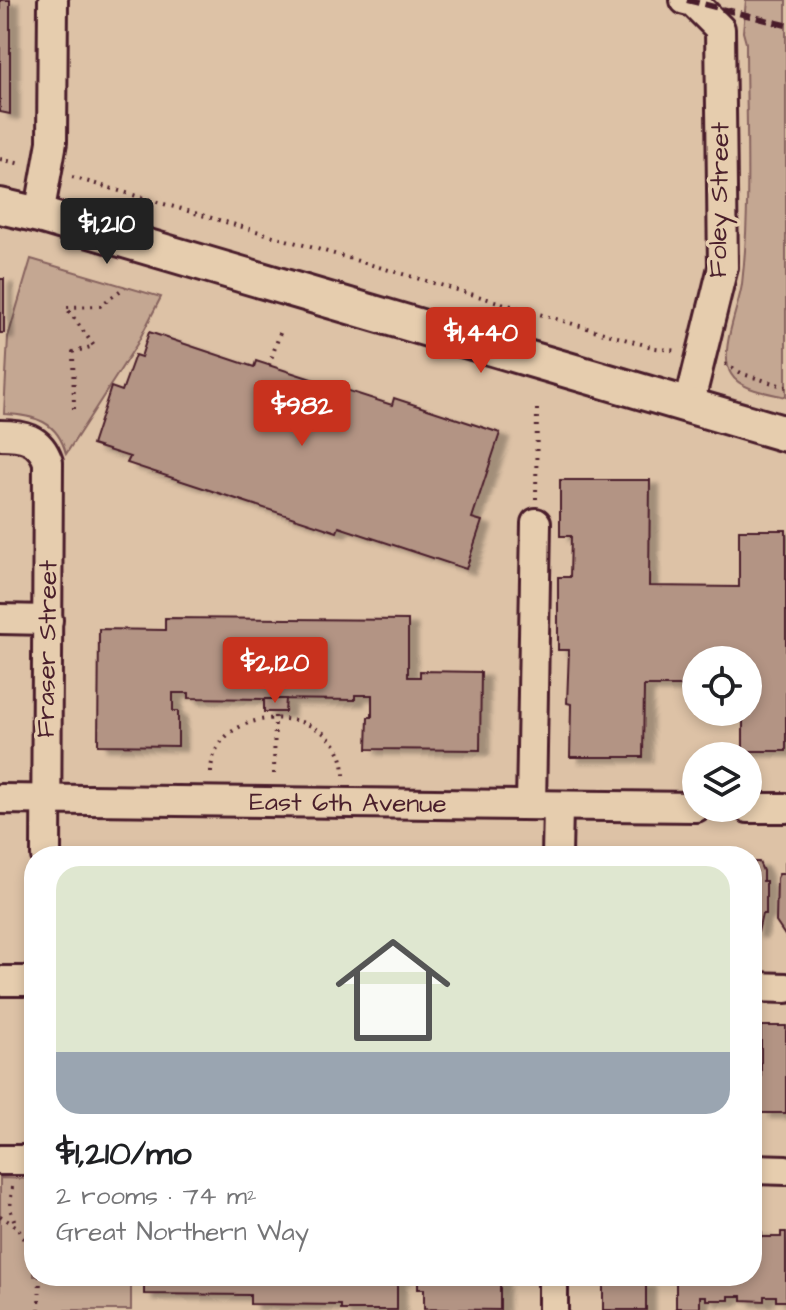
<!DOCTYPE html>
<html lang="en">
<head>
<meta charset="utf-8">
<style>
  :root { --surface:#fff; --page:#f2f2f2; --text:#202124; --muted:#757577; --line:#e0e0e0; --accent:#c8321e }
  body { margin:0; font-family:"Architects Daughter",sans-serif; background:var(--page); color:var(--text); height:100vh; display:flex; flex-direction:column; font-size:30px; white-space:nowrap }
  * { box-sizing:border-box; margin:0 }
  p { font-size:26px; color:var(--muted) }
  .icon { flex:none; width:44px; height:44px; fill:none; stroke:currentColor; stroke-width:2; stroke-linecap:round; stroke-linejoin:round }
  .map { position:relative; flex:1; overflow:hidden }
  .sheet { position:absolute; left:24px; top:846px; width:738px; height:440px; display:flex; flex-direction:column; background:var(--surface); border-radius:32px; box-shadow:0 4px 12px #0003 }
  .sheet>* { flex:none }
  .controls { position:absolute; left:682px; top:646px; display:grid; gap:16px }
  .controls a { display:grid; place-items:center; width:80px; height:80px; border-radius:50%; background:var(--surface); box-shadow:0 4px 12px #0003; font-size:40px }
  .price { position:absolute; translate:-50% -68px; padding:0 18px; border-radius:8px; background:var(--accent); color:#fff; font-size:26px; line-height:52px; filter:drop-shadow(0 2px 4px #0008) }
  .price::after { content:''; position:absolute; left:50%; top:48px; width:24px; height:18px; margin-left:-12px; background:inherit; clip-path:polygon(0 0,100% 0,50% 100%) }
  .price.active { background:#222; color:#fff }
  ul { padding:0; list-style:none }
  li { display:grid; align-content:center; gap:16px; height:424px; padding:0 32px }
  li+li { border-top:2px solid var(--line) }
  li span { display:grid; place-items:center; height:248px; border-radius:24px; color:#555 }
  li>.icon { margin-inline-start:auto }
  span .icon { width:144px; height:144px; fill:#fffc; stroke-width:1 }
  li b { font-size:34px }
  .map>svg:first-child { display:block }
  .green { fill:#c4a792; stroke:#87635e; stroke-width:2 }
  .building { fill:#b39484; stroke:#4a1f2b; stroke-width:2; filter:url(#shadow) }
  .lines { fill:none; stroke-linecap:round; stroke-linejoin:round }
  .minor-casing { stroke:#4a1f2b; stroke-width:34 }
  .major-casing { stroke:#4a1f2b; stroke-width:40 }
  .path { stroke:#4a1f2b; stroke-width:4; stroke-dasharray:2 6; stroke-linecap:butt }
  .minor { stroke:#e6cdae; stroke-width:28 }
  .major { stroke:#e6cdae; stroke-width:34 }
  .rail { stroke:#4a1f2b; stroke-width:6; stroke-dasharray:12 6; stroke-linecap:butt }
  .labels { text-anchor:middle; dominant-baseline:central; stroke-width:7; stroke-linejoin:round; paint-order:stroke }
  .street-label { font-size:26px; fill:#4a1f2b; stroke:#e6cdae }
</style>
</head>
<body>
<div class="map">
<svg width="786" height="1310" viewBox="0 0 786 1310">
  <defs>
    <filter id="shadow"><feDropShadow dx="9" dy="5" stdDeviation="2" flood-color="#0004"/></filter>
  </defs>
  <rect width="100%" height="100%" fill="#ddc2a6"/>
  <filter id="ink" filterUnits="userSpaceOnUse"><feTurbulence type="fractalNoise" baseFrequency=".0125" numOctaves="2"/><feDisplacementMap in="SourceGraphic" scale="16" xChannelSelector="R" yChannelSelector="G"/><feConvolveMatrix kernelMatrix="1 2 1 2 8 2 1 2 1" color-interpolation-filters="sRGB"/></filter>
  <g filter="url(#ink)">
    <g class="green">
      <path d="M 746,0 L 786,0 L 786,397 C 769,393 740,390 731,374 C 718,352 739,308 742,284 C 751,205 746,123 746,43 L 743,32 Z"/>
      <path d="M 31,259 L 161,297 L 137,344 L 66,454 C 58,421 34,415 4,414 L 8,337 Z"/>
      <path d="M 0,1178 L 34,1179 L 34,1276 L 131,1276 L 131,1310 L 0,1310 Z"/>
    </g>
    <g class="building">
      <path d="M 0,0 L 10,0 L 10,114 L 0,112 Z"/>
      <rect x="0" y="279" width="4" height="54"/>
      <path d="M 149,332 L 254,367 L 256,361 L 392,405 L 394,398 L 500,433 L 472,518 L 482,521 L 466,569 L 339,527 L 337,532 L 127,463 L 130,457 L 92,445 L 111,387 L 122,391 L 135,355 L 141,357 Z"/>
      <path d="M 560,480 L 650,480 L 649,586 L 739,587 L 739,530 L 786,530 L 786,751 L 743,751 L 743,712 L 748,712 L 748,660 L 696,660 L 696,686 L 644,686 L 643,757 L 570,757 L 571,704 L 567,703 L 569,650 L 558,650 L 558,577 L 570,577 L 571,536 L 560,536 Z"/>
      <path d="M 165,618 L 408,620 L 408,677 L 420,677 L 420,671 L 481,672 L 480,750 L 367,749 L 368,717 L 372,717 L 372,695 L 355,695 L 355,700 L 264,699 L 189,698 L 189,693 L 173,693 L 173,711 L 178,711 L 178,746 L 98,745 L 99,629 L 165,630 Z"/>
      <path d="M 264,699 L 286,699 L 285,712 L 264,712 Z"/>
      <path d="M 752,862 L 759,862 L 763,871 L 763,881 L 766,881 L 766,914 L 762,914 L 758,932 L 752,932 Z"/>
      <path d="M 785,862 L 786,862 L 786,937 L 776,922 L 777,878 L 779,874 L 785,874 Z"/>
      <rect x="761" y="1026" width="25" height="87"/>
      <path d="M 752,1232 L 762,1232 L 762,1237 L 781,1237 L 781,1232 L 786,1232 L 786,1301 L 776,1301 L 776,1296 L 764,1296 L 764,1301 L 742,1300 L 742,1296 L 729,1296 L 729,1300 L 706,1300 L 706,1296 L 700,1296 L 700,1308 L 676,1308 L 676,1278 L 670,1276 L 752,1276 Z"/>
      <path d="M 144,1276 L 402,1276 L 402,1278 L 397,1278 L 397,1310 L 341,1310 L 341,1305 L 250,1304 L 250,1295 L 144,1294 Z"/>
      <path d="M 418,1276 L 500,1276 L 500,1310 L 424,1309 L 424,1289 L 418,1289 Z"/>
      <rect x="603" y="1282" width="43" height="28"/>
    </g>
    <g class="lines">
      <defs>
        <g id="minor">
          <path d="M 685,0 L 693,2 L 720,29 L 723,267 L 689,405"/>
          <path d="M 39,215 L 52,142 L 53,0"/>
          <path d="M 0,435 C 23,435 40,438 48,462 L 46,856"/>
          <path d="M 0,619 L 48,620"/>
          <path id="s1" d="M 0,799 L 696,807"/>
          <path d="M 531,805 L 536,523"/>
          <path d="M 748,808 L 786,808"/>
          <path d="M 557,856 L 558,806"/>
          <path d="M 0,981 L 34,981"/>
          <path d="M 752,987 L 786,988"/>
          <path d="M 0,1160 L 34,1160"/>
          <path d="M 752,1169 L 786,1170"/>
          <path d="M 553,1310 L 553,1276"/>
        </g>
        <path id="major" d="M 0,206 L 39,215 L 786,434"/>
      </defs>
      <use href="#minor" class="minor-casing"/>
      <use href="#major" class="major-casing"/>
      <g class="path">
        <path d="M 0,159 L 21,164"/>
        <path d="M 72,177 L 655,348 L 678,351"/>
        <path d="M 725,364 L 743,374 L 786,387"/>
        <path d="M 269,365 L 280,333"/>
        <path d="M 74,409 L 73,352 L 94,346 L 66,307 L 100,306 L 125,287"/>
        <path d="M 536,499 L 537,409"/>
        <path d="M 211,773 C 211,699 344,701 344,775"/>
        <path d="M 274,774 L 275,712"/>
        <path d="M 12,1187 L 10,1209 L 16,1225"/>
        <path d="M 0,1216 L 17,1227 L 34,1258"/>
        <path d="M 39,1310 L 40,1276"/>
      </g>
      <use href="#minor" class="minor"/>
      <use href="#major" class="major"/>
      <path class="rail" d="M 687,0 L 786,25"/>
    </g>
  </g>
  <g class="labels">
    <g class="street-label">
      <text transform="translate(719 200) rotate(-89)">Foley Street</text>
      <text transform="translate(47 649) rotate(-89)">Fraser Street</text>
      <text stroke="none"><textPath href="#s1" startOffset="348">East 6th Avenue</textPath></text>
    </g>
  </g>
</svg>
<div class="controls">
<a><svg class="icon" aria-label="locate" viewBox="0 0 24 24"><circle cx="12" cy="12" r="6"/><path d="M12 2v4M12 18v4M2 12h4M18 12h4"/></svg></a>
<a><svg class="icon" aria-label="layers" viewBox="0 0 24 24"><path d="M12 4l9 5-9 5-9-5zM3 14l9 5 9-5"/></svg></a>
</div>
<b class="price active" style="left:107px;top:266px">$1,210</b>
<b class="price" style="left:481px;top:375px">$1,440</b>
<b class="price" style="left:302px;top:448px">$982</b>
<b class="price" style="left:275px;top:705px">$2,120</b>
<section class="sheet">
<ul>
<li><span style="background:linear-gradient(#dfe7d0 75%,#9aa5b1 0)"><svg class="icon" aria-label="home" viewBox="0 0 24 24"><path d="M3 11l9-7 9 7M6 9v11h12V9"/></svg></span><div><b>$1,210/mo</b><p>2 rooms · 74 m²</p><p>Great Northern Way</p></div></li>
</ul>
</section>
</div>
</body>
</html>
